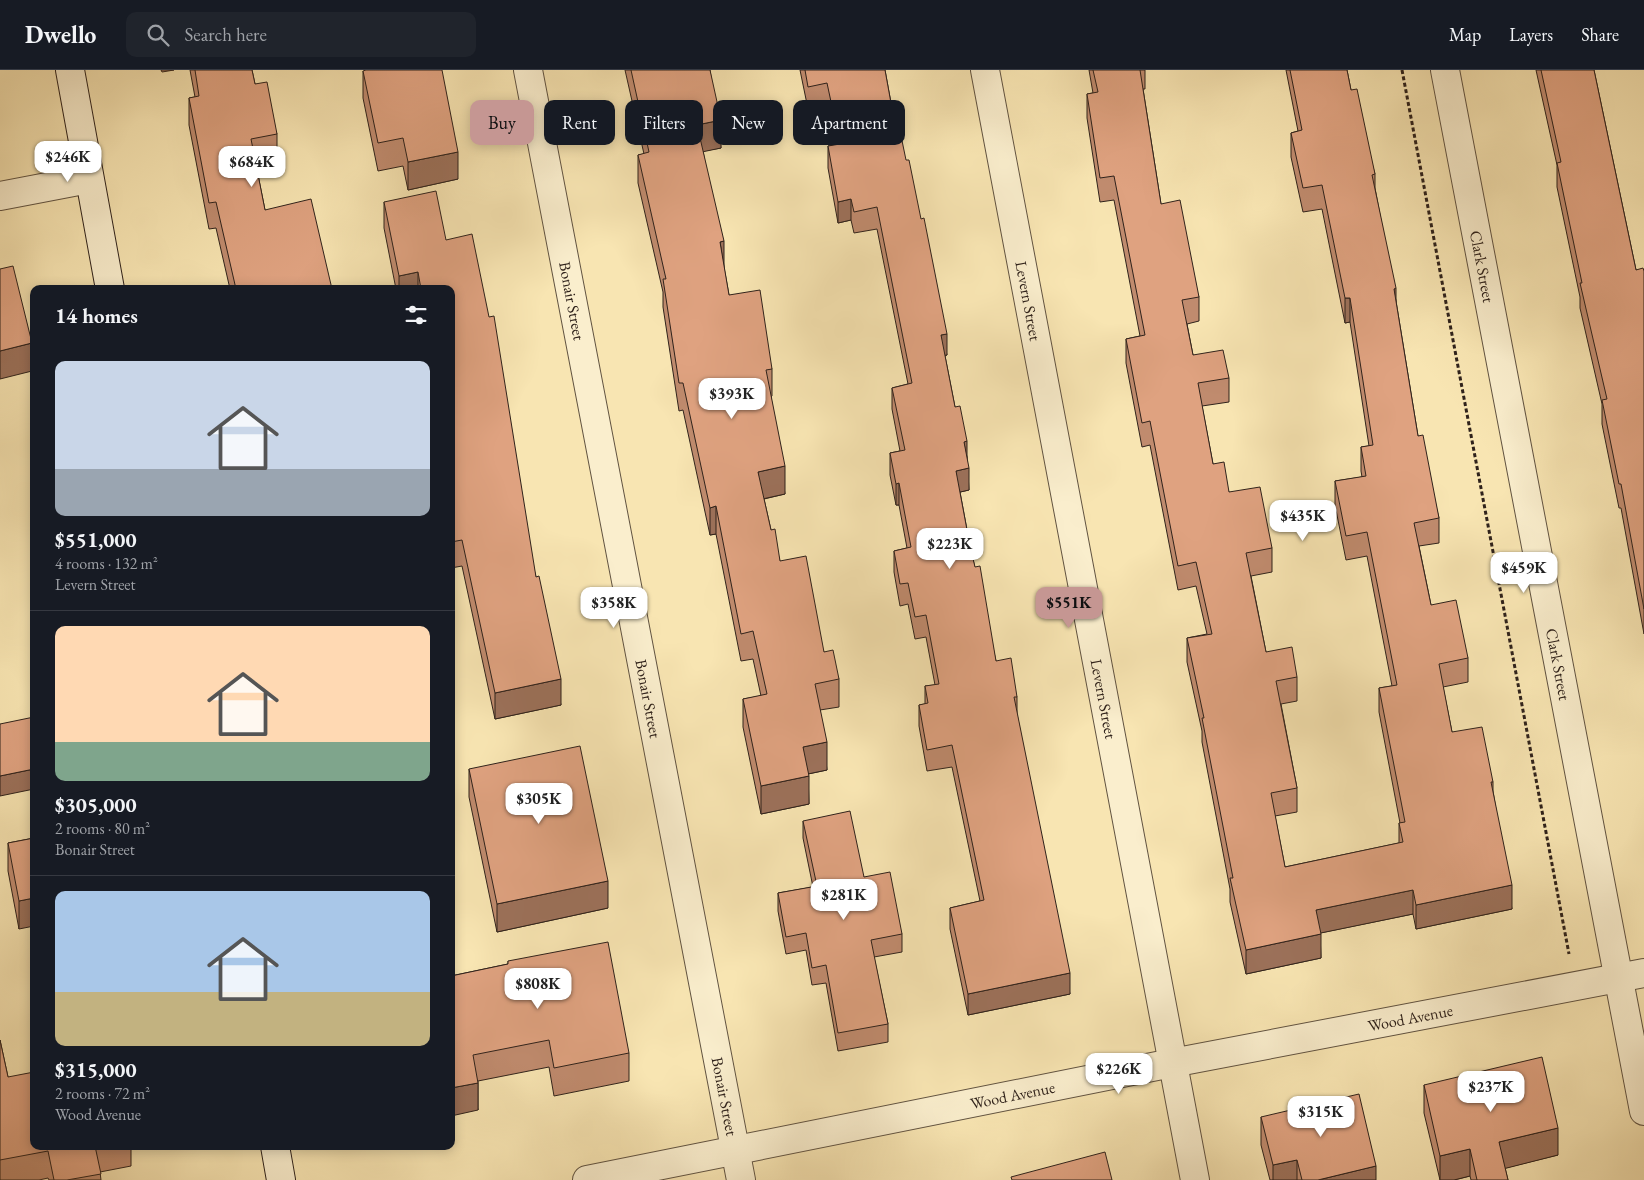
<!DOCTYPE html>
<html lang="en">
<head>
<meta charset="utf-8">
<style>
  :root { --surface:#171b24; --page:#20242c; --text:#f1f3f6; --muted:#9ea1a6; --line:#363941; --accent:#c59692 }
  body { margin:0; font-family:"EB Garamond",serif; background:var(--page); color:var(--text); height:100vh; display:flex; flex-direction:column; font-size:19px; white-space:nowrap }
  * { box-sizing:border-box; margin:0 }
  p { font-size:16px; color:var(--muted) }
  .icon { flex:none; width:28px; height:28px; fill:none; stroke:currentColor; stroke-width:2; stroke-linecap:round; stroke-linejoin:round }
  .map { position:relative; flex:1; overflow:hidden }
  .side { position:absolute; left:30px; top:215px; width:425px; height:865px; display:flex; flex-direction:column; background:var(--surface); border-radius:10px; box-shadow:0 2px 12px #0003 }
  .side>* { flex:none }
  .hud { position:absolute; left:470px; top:30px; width:475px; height:45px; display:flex; gap:10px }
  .price { position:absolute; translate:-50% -42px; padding:0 11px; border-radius:10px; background:#fff; color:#222; font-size:16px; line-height:32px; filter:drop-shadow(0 1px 2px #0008) }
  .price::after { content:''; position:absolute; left:50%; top:30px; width:15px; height:11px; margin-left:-8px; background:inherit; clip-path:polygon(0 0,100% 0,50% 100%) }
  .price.current { background:var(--accent); color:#111 }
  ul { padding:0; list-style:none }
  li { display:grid; align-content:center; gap:10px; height:265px; padding:0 25px }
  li+li { border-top:1px solid var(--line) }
  li span { display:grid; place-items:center; height:155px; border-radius:10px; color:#555 }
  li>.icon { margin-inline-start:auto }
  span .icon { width:90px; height:90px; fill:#fffc; stroke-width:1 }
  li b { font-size:21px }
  h2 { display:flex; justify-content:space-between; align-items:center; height:60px; padding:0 25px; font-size:21px }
  .chip { padding:0 18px; border-radius:10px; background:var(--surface); box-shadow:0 2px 12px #0003; font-size:18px; line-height:45px }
  .chip.current { background:var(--accent); color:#111 }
  header { display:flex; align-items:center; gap:30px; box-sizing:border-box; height:70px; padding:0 25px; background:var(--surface); border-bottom:1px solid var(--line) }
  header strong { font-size:24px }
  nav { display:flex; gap:28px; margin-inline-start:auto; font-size:18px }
  .search { width:350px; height:45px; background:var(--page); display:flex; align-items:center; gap:12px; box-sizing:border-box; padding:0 18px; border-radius:10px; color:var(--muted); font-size:19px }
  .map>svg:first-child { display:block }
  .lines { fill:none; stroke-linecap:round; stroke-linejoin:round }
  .street-casing { stroke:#615341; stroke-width:30 }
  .secondary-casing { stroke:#2f221b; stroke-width:30 }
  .path { stroke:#2f221b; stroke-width:3; stroke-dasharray:4 2.5; stroke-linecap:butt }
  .street { stroke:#faeecd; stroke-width:28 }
  .secondary { stroke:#faeecd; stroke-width:28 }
  .wall { fill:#c08b6e; stroke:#2f221b }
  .shaded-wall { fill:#9c715a; stroke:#2f221b }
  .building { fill:#dfa280; stroke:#2f221b }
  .labels { text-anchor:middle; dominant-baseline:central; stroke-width:5; stroke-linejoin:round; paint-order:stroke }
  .street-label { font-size:16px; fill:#2f221b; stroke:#faeecd }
</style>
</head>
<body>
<header>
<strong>Dwello</strong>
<div class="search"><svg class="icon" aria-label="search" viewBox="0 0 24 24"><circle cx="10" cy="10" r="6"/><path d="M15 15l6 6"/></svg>Search here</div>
<nav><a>Map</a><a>Layers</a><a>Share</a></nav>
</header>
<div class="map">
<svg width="1644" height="1110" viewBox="0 0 1644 1110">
  <rect width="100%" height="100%" fill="#f8e5b2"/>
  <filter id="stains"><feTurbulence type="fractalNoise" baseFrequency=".004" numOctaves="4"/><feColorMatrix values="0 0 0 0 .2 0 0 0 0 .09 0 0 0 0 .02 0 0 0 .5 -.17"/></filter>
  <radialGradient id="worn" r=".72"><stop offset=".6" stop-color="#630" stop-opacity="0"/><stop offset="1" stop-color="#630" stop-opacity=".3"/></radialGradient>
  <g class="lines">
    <defs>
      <g id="street">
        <path id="s1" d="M 528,0 L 741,1110"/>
        <path id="s2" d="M 985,0 L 1195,1110"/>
        <path id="s3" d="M 1445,0 L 1644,1041"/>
        <path d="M 0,126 L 89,109"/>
        <path id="s4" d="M 587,1110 L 1172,993 L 1644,903"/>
      </g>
      <g id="secondary">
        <path d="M 70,0 L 110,219"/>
        <path d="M 275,1076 L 281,1110"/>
      </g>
    </defs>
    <use href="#street" class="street-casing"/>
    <use href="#secondary" class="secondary-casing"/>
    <path class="path" d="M 1402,0 L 1569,884"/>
    <use href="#street" class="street"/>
    <use href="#secondary" class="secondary"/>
  </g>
  <g class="wall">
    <path d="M 161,0 L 174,0 L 162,2 Z"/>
    <path d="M 190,0 L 252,0 L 255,14 L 277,64 L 277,91 L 256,95 L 265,140 L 332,219 L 230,219 L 216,158 L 209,159 L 189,55 L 189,28 L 195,27 Z"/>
    <path d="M 625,0 L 710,0 L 721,78 L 703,81 L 729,225 L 772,299 L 772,326 L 771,327 L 785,424 L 764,429 L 771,460 L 780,491 L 824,582 L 839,609 L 839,637 L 820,640 L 827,700 L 808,704 L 809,734 L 761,744 L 743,657 L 743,629 L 761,626 L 753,589 L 741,591 L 716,464 L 710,465 L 683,340 L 679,341 L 663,237 L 663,222 L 638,113 L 638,85 L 644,84 Z"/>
    <path d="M 800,0 L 885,0 L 891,33 L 947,285 L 945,286 L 955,337 L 967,387 L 969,420 L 960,422 L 970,476 L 996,591 L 1017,627 L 1017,644 L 1070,924 L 968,945 L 950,859 L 950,838 L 980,831 L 952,697 L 927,701 L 919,656 L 919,635 L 925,634 L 925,616 L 935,615 L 926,567 L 915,569 L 908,534 L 900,536 L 894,502 L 894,481 L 907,478 L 899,435 L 896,435 L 890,405 L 890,383 L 900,381 L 892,339 L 892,318 L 908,314 L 877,159 L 854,163 L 851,150 L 838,153 L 828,98 L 828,76 L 836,75 L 827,35 L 808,39 Z"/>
    <path d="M 1089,0 L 1145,0 L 1145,19 L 1143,19 L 1161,134 L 1199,227 L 1199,251 L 1187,254 L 1193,285 L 1229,308 L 1229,332 L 1202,336 L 1213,394 L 1229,422 L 1272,478 L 1272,502 L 1251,506 L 1266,582 L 1297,607 L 1297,631 L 1281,634 L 1297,718 L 1297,742 L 1275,746 L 1285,797 L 1399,773 L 1399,753 L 1400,753 L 1379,642 L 1379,618 L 1392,616 L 1367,486 L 1346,490 L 1335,435 L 1335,411 L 1362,407 L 1361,401 L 1361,377 L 1369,376 L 1350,252 L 1345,253 L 1322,139 L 1303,142 L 1291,87 L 1291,63 L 1298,61 L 1286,0 L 1347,0 L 1351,20 L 1375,104 L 1375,118 L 1396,231 L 1418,366 L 1439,448 L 1439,473 L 1419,476 L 1431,535 L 1468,588 L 1468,612 L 1443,617 L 1452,662 L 1493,712 L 1493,721 L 1512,839 L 1416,859 L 1413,844 L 1320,863 L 1321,888 L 1246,904 L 1230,832 L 1230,819 L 1202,672 L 1202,661 L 1187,592 L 1187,568 L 1207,564 L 1196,516 L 1178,520 L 1150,375 L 1142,377 L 1126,293 L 1126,269 L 1140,266 L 1114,130 L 1100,132 L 1087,48 L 1087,24 L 1093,23 Z"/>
    <path d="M 1536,0 L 1594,0 L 1636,200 L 1644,201 L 1644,564 L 1621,438 L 1619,438 L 1602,354 L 1602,334 L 1580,238 L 1580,227 L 1557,117 L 1557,95 Z"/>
    <path d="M 363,1 L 458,109 L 408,120 L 403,96 L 378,101 L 363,28 Z"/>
    <path d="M 384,132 L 446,170 L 536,507 L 561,635 L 495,649 L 462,496 L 451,498 L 451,219 L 396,219 L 384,158 Z"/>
    <path d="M 469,699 L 608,838 L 497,862 L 469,727 Z"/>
    <path d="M 803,751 L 864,807 L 902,864 L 902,882 L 874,887 L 888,954 L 888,972 L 838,981 L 826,913 L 812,915 L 806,880 L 786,884 L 778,841 L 778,823 L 813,817 L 803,768 Z"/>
    <path d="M 34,768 L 19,859 L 8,801 L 8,773 Z"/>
    <path d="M 508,891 L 629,983 L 629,1011 L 554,1026 L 549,997 L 478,1011 L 478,1040 L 451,906 L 508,894 Z"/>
    <path d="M 0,970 L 8,1007 L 34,1076 L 131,1076 L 131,1096 L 100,1102 L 101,1110 L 49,1110 L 48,1108 L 39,1110 L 0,1110 Z"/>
    <path d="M 1424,1015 L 1558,1085 L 1505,1098 L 1508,1110 L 1471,1110 L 1470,1106 L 1454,1110 L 1440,1110 L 1424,1043 Z"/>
    <path d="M 1261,1047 L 1376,1110 L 1270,1110 L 1261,1075 Z"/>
  </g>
  <g class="shaded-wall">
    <path d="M 721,50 L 721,78 L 697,83 L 697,55 Z"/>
    <path d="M 458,82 L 458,109 L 408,120 L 408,92 Z"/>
    <path d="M 851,129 L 851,150 L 838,153 L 838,132 Z"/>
    <path d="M 724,171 L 724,199 L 720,172 Z"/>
    <path d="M 418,202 L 418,219 L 399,219 L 399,206 Z"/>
    <path d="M 1396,218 L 1396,242 L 1394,219 Z"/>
    <path d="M 1345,228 L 1350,228 L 1350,252 L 1345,253 Z"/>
    <path d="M 947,264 L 947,285 L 941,286 L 941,265 Z"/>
    <path d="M 32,273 L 32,301 L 0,309 L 0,281 Z"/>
    <path d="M 967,371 L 967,393 L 964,372 Z"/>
    <path d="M 785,396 L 785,424 L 758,430 L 758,402 Z"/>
    <path d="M 969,398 L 969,420 L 956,423 L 956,401 Z"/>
    <path d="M 899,413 L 899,435 L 896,435 L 896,414 Z"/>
    <path d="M 716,436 L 716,464 L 710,465 L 710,438 Z"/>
    <path d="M 561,609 L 561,635 L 495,649 L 495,623 Z"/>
    <path d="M 827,672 L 827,700 L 803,705 L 803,677 Z"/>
    <path d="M 34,699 L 34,719 L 0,726 L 0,706 Z"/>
    <path d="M 809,706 L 809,734 L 761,744 L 761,716 Z"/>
    <path d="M 608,811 L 608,838 L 497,862 L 497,834 Z"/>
    <path d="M 1512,815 L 1512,839 L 1416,859 L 1416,835 Z"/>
    <path d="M 1413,820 L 1413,844 L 1316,864 L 1316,840 Z"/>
    <path d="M 34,828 L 34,856 L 19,859 L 19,831 Z"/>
    <path d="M 1321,864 L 1321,888 L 1246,904 L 1246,880 Z"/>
    <path d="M 1070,903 L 1070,924 L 968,945 L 968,924 Z"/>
    <path d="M 478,1013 L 478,1040 L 451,1046 L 451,1018 Z"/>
    <path d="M 1558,1058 L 1558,1085 L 1499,1100 L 1499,1072 Z"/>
    <path d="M 1470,1079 L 1470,1106 L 1454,1110 L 1440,1110 L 1440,1086 Z"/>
    <path d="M 1297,1090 L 1297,1110 L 1273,1110 L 1273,1095 Z"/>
    <path d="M 1376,1096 L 1376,1110 L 1318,1110 Z"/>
  </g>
  <g class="building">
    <path d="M 195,0 L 252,0 L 255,14 L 267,12 L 277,64 L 251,69 L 265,140 L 311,129 L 332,219 L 236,219 L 216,132 L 209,133 L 189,28 L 199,26 Z"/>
    <path d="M 366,0 L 442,0 L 458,82 L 408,92 L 403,68 L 378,73 L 363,1 Z"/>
    <path d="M 631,0 L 710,0 L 721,50 L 697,55 L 724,171 L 720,172 L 729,225 L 760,220 L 772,299 L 766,300 L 785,396 L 758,402 L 771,460 L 775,459 L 780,491 L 806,486 L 824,582 L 833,580 L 839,609 L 815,614 L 827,672 L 803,677 L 809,706 L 761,716 L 743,629 L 767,624 L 753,561 L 741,564 L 716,436 L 710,438 L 683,313 L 679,313 L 663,209 L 666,209 L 638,85 L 649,82 Z"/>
    <path d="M 805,0 L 885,0 L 891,33 L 894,32 L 906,90 L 909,90 L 921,149 L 924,148 L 947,264 L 941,265 L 955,337 L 960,336 L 967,371 L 964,372 L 969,398 L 956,401 L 970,476 L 975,497 L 980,496 L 996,591 L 1011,588 L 1017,627 L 1014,627 L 1070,903 L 968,924 L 950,838 L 984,830 L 952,675 L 927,680 L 919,635 L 928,633 L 925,616 L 939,614 L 926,545 L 915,547 L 908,513 L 900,514 L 894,481 L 911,477 L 899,413 L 896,414 L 890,383 L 905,380 L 892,318 L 912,313 L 877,137 L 854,142 L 851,129 L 838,132 L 828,76 L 840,74 L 827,13 L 808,17 Z"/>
    <path d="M 1093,0 L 1140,0 L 1161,134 L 1180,130 L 1199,227 L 1182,230 L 1193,285 L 1223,280 L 1229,308 L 1198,313 L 1213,394 L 1224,392 L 1229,422 L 1260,417 L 1272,478 L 1246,483 L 1266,582 L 1292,577 L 1297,607 L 1276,611 L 1297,718 L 1271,723 L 1285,797 L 1403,772 L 1399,753 L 1405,752 L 1379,618 L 1397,615 L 1367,462 L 1346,466 L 1335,411 L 1366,406 L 1361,377 L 1373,375 L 1350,228 L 1345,228 L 1322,115 L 1303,118 L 1291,63 L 1302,60 L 1290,0 L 1347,0 L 1351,20 L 1357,19 L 1375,104 L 1372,105 L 1396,218 L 1394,219 L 1418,366 L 1423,365 L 1439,448 L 1414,453 L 1431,535 L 1456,530 L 1468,588 L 1439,594 L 1452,662 L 1482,657 L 1493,712 L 1491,712 L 1512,815 L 1416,835 L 1413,820 L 1316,840 L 1321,864 L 1246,880 L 1230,808 L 1233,808 L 1202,648 L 1204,648 L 1187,568 L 1212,564 L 1196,492 L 1178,496 L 1150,351 L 1142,353 L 1126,269 L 1145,265 L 1114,106 L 1100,108 L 1087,24 L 1098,22 Z"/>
    <path d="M 1541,0 L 1594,0 L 1636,200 L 1643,198 L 1644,201 L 1644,539 L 1621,414 L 1619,414 L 1602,330 L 1607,329 L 1580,213 L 1582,213 L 1557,93 L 1561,92 Z"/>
    <path d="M 436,121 L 446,170 L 472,164 L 489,247 L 494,246 L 536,507 L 539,506 L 561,609 L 495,623 L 462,470 L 451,472 L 451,219 L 421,219 L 418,202 L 399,206 L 384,132 Z"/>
    <path d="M 13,196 L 32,273 L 0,281 L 0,199 Z"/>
    <path d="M 34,647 L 34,699 L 0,706 L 0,654 Z"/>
    <path d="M 580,676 L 608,811 L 497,834 L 469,699 Z"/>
    <path d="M 850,741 L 864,807 L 890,802 L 902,864 L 871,870 L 888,954 L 838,963 L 826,895 L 812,898 L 806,863 L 786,867 L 778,823 L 817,816 L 803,751 Z"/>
    <path d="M 34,768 L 34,828 L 19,831 L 8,773 Z"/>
    <path d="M 608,872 L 629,983 L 554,998 L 549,970 L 473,985 L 478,1013 L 451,1018 L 451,906 L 508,894 L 508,891 Z"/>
    <path d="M 0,970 L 8,1007 L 34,1002 L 34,1076 L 95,1076 L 101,1104 L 67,1110 L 54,1110 L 48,1081 L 0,1090 Z"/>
    <path d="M 1542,987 L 1558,1058 L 1499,1072 L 1508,1110 L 1477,1110 L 1470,1079 L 1440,1086 L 1424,1015 Z"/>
    <path d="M 1359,1024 L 1376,1096 L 1318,1110 L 1302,1110 L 1297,1090 L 1273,1095 L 1261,1047 Z"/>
    <path d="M 1105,1082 L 1112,1110 L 1012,1110 L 1011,1107 Z"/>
  </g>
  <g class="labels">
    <g class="street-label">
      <text stroke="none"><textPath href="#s3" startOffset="200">Clark Street</textPath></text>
      <text stroke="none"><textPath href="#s1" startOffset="235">Bonair Street</textPath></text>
      <text stroke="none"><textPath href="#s2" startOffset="235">Levern Street</textPath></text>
      <text stroke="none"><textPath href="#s3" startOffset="605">Clark Street</textPath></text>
      <text stroke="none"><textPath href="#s1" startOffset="640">Bonair Street</textPath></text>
      <text stroke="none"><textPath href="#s2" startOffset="640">Levern Street</textPath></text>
      <text stroke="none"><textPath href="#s4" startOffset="839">Wood Avenue</textPath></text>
      <text stroke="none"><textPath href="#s4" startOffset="434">Wood Avenue</textPath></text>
      <text stroke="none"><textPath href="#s1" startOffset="1045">Bonair Street</textPath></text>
    </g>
  </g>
  <rect width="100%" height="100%" filter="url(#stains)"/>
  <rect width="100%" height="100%" fill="url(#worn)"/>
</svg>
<b class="price" style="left:68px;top:113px">$246K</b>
<b class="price" style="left:252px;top:118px">$684K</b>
<b class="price" style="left:732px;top:350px">$393K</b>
<b class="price" style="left:1303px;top:472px">$435K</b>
<b class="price" style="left:950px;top:500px">$223K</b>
<b class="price" style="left:1524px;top:524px">$459K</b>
<b class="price" style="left:614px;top:559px">$358K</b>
<b class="price current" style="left:1069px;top:559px">$551K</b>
<b class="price" style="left:539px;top:755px">$305K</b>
<b class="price" style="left:844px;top:851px">$281K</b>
<b class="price" style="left:538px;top:940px">$808K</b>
<b class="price" style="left:1119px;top:1025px">$226K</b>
<b class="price" style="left:1491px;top:1043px">$237K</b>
<b class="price" style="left:1321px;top:1068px">$315K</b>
<div class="hud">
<a class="chip current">Buy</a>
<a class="chip">Rent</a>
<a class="chip">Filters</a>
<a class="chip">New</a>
<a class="chip">Apartment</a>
</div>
<section class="side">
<h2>14 homes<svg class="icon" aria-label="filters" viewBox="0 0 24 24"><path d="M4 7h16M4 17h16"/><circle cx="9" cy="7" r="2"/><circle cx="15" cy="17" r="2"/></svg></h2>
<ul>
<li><span style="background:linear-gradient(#c9d6e8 70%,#9aa5b1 0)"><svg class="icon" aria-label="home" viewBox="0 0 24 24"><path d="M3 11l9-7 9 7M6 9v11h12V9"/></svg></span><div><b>$551,000</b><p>4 rooms · 132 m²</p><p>Levern Street</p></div></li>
<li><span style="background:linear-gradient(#ffd9b3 75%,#7fa58c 0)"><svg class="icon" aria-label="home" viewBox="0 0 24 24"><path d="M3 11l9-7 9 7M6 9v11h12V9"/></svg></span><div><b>$305,000</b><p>2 rooms · 80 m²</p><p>Bonair Street</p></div></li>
<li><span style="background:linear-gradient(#a9c7e8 65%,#c2b280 0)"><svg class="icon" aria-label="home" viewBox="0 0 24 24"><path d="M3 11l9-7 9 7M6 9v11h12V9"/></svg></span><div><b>$315,000</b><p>2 rooms · 72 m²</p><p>Wood Avenue</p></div></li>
</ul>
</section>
</div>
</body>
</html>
